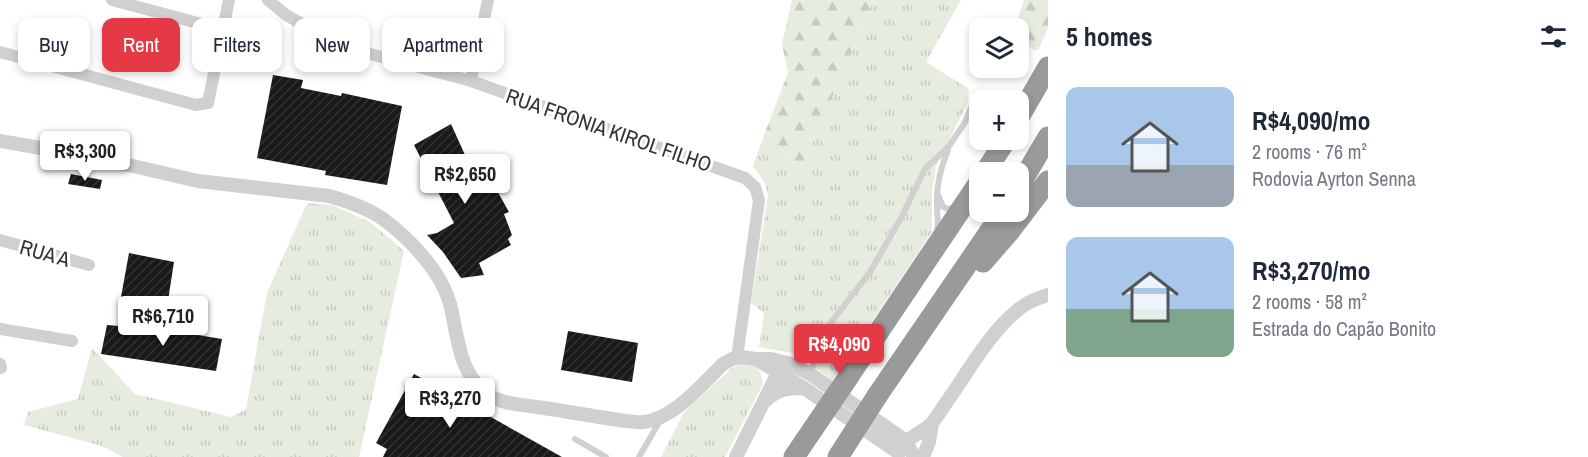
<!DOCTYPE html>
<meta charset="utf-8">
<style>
body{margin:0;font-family:"Archivo Narrow",sans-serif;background:#f6f6f7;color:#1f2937;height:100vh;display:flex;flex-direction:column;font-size:22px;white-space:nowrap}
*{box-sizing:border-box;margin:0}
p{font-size:20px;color:#747a83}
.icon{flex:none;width:33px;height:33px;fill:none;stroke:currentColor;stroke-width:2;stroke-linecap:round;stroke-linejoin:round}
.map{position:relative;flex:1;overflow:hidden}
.sheet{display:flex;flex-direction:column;background:#fff;width:540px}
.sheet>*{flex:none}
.hud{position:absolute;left:18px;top:18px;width:570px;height:54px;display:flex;gap:12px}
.tools{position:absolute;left:969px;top:18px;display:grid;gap:12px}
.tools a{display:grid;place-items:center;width:60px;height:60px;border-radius:12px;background:#fff;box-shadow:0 3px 9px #0003;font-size:30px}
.price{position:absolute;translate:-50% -51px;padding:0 14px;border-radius:6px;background:#fff;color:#222;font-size:20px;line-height:39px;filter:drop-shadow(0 2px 3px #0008)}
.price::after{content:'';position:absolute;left:50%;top:36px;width:18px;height:14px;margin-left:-9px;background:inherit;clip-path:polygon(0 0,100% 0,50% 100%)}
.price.active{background:#e63946;color:#fff}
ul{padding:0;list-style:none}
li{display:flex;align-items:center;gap:18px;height:150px;padding:0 18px}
li span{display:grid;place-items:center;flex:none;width:168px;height:120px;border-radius:12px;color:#555}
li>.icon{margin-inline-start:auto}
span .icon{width:72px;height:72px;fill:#fffc;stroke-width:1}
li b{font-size:26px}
h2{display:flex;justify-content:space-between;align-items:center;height:72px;padding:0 18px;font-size:26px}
.pill{padding:0 21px;border-radius:12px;background:#fff;box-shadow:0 3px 9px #0003;font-size:21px;line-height:54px}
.pill.active{background:#e63946;color:#fff}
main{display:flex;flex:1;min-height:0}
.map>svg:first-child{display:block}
.grass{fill:url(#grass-tufts)}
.forest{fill:url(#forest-firs)}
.building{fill:url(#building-hatch)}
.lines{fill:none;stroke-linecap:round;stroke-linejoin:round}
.service{stroke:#d0d0d0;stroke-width:6}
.minor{stroke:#d0d0d0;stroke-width:12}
.tertiary{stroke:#d0d0d0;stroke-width:14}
.motorway{stroke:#9a9a9a;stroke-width:21}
.motorway-bridge{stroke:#9a9a9a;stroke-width:21}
.labels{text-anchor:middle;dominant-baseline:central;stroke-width:6;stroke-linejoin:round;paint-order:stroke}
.street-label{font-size:21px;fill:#333;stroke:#fff}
</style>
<main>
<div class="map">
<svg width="1048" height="457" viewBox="0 0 1048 457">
<defs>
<pattern id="grass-tufts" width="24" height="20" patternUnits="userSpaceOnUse" patternTransform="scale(1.5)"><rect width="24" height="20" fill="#e6ecdf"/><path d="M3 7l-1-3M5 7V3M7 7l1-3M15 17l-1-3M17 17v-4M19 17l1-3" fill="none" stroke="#c6cbc0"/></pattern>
<pattern id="forest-firs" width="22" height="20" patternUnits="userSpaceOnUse" patternTransform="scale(1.5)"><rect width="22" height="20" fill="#e6ecdf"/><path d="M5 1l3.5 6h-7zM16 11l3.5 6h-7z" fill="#c6cbc0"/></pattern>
<pattern id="building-hatch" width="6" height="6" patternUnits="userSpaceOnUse" patternTransform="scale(1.5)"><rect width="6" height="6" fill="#1a1a1a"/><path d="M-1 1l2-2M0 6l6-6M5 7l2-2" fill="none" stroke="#333"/></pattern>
</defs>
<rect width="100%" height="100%" fill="#fff"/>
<!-- grass -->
<path class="grass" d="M874 0H961L926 62 969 89 968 102 936 166 932 192V232L832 381 799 354 759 347 764 313 751 303 768 195 765 183 753 166 766 130 800 171Z
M307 203 332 205 370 222 404 251 359 457H123L102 446 24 425 28 412 78 399 92 348 135 394 231 417 246 409 267 293Z
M741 364C758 365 760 368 763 384L725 457H661L684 412 732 368Z"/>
<!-- forest -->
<path class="forest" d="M792 0H874L800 171 766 130 788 73 782 44Z
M1024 0H1048V28L1038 51 1019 45 1018 28H1014Z"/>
<!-- building -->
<path class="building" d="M273 75 303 80 301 88 341 96 342 93 402 106 387 185 325 175 326 171 257 158Z
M451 124 470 166 476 164 482 178H490L509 212 504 214 512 235 508 239 511 245 479 263 484 275 461 278 443 252 427 235 437 233 454 223 414 145Z
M71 174 102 180 100 189 68 184Z
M129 253 174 262 165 320 119 308Z
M107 325 167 330 222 339 216 371 101 354Z
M568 331 638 343 632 382 561 370Z
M414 374 562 457H383L387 449 376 443Z"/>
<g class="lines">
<!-- service -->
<path class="service" d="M938 195 943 207 948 209 955 207
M937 230C939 222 937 215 937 206 936 186 940 169 948 150
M810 373 830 324 870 272 901 218 925 169 949 146 964 124 977 94
M575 439 606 457
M639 457 661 419"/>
<!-- minor -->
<path class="minor" d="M112 0 224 30
M268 0 286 15 344 47 471 81 745 178 755 187 759 200 737 358
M0 52 196 105 208 103 229 0
M471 81 488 0
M0 240 89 265
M0 329 72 341
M0 364 1 368"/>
<!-- tertiary -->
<path class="tertiary" d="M0 141 98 158 198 181 329 196C347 201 367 208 383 219 410 239 441 271 450 304 458 335 458 373 487 394 503 405 525 405 544 408 571 412 598 417 625 421 631 421 638 423 644 422 674 419 703 383 723 364L732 359 741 357 756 359H771L791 364 810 374 906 441 914 457
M756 359 804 388 899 453
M765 401C778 389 787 388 804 388
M899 453C904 437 922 434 932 423 938 416 943 407 948 400 969 370 990 332 1019 309 1027 302 1038 298 1048 295
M736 457 778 373 784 367
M923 457 929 442 932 423"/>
<!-- motorway -->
<path class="motorway" d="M1018 119 1048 67
M985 172 1006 140
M1018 188 1048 137
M983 262 1009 232 1048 181
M849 376 980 181
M877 396 1003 212
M794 457 813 429"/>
<!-- motorway-bridge -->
<path class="motorway-bridge" d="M813 429 849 376
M838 457 877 396"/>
</g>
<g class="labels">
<!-- street labels -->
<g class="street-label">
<text transform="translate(609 130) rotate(19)">RUA FRONIA KIROL FILHO</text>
<text transform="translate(45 253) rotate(16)">RUA A</text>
</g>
</g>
</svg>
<div class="tools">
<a><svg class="icon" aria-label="layers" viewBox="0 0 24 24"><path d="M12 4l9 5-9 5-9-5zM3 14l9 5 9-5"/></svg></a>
<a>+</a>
<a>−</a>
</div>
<b class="price" style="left:85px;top:182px">R$3,300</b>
<b class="price" style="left:465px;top:205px">R$2,650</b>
<b class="price" style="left:163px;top:347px">R$6,710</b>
<b class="price active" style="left:839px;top:375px">R$4,090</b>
<b class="price" style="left:450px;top:429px">R$3,270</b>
<div class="hud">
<a class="pill">Buy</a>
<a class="pill active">Rent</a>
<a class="pill">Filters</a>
<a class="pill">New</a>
<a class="pill">Apartment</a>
</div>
</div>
<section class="sheet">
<h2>5 homes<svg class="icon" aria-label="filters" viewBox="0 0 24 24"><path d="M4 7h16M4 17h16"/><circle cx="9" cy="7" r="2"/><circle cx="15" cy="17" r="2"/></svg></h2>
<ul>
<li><span style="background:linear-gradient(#a9c7e8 65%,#9aa5b1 0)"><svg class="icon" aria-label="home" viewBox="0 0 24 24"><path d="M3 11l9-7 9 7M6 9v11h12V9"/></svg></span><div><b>R$4,090/mo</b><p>2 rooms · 76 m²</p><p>Rodovia Ayrton Senna</p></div></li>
<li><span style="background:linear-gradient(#a9c7e8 60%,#7fa58c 0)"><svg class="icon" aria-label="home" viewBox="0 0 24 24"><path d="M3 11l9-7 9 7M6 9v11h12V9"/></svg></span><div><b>R$3,270/mo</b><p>2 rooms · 58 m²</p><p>Estrada do Capão Bonito</p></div></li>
</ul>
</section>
</main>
